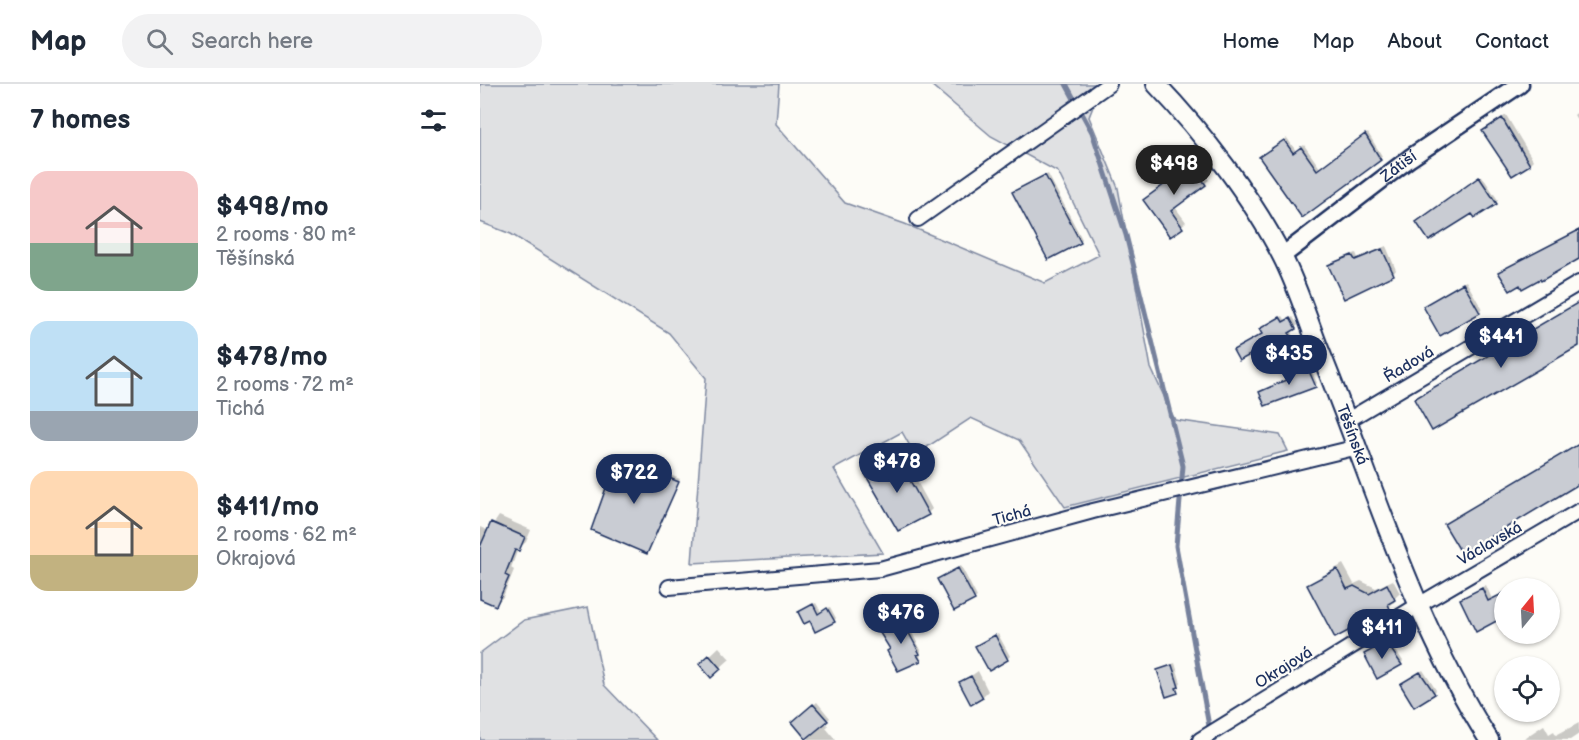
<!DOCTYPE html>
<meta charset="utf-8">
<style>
body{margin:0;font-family:"Balsamiq Sans",sans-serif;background:#f2f2f3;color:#1f2937;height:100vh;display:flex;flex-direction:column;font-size:22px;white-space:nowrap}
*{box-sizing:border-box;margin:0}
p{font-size:20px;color:#747a83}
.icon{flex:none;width:33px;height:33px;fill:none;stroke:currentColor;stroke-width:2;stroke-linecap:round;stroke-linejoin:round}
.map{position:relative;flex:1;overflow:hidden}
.details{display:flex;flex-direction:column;background:#fff;width:480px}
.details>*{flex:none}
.needle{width:39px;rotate:18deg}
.controls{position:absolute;left:1014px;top:494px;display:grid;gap:12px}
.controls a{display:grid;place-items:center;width:66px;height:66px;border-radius:50%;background:#fff;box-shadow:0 2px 4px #0004;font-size:30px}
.price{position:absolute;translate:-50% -51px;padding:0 14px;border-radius:21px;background:#1b2f5e;color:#fff;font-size:20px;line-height:39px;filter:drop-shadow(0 2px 3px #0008)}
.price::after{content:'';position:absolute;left:50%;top:36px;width:18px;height:14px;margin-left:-9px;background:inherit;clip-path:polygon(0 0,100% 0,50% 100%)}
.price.on{background:#222;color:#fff}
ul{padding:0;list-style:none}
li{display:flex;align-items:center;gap:18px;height:150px;padding:0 30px}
li span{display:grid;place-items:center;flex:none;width:168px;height:120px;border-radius:18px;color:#555}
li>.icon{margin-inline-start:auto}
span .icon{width:72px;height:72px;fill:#fffc;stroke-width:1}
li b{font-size:26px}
h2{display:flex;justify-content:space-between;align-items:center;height:72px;padding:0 30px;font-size:26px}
header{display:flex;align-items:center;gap:36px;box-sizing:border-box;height:84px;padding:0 30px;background:#fff;border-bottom:2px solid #e0e1e3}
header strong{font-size:28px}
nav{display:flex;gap:33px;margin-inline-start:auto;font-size:21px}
.search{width:420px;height:54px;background:#f2f2f3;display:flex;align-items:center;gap:15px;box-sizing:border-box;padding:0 21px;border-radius:33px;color:#747a83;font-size:22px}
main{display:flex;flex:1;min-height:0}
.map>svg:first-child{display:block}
.green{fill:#e0e1e3;stroke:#7e88a0;stroke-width:1.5}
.shadow{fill:#0003}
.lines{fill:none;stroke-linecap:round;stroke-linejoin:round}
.stream{stroke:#76819c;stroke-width:5}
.building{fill:#c9ccd3;stroke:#1b2f5e;stroke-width:1.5}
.minor-casing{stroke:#1b2f5e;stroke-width:18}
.tertiary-casing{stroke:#1b2f5e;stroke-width:21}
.secondary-casing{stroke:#1b2f5e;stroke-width:22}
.minor{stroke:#fdfcf7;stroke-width:14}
.tertiary{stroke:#fdfcf7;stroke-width:16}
.secondary{stroke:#fdfcf7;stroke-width:18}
.labels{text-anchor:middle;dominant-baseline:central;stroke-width:4.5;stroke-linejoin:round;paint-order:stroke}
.street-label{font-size:16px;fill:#1b2f5e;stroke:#fdfcf7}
</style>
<header>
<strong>Map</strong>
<div class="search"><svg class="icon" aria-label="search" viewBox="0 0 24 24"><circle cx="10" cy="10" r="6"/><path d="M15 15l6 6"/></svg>Search here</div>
<nav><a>Home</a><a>Map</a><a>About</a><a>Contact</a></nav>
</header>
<main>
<section class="details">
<h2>7 homes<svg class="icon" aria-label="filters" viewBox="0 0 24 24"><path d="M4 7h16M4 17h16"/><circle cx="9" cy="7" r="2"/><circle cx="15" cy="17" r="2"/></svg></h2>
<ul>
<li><span style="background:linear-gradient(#f6c9c9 60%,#7fa58c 0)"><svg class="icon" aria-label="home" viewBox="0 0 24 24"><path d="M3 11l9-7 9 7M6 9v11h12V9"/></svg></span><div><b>$498/mo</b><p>2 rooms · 80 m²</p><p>Těšínská</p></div></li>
<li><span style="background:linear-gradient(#bfe0f5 75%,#9aa5b1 0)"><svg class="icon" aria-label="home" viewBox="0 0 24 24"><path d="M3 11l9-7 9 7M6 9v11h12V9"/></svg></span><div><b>$478/mo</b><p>2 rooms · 72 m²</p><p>Tichá</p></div></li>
<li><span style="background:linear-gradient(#ffd9b3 70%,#c2b280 0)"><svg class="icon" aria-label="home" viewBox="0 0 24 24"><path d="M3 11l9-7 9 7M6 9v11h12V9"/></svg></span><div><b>$411/mo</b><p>2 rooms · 62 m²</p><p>Okrajová</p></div></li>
</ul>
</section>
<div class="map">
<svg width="1099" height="656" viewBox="0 0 1099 656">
<rect width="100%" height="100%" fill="#fdfcf7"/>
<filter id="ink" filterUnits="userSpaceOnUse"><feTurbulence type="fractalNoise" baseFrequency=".0167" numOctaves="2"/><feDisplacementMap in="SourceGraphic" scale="12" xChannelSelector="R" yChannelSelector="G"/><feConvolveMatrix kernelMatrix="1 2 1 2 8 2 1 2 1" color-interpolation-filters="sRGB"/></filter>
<g filter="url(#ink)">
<!-- green -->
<path class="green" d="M0 0H299L296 40 365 119 425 140 565 199 619 171 578 88 511 52 450 0H622L609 33 638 104 671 284 695 336 800 351 808 367 585 423 539 356 491 334 435 371 422 348 354 385 403 469 212 479 226 294 189 249 31 150 0 138Z
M108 523 124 601 177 656H0V569L44 536Z"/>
<!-- shadow -->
<path class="shadow" d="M1099 27V39L1094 31Z
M1026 31 1053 76 1049 80 1004 47Z
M888 49 902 72 823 132 784 71 807 54 816 67 824 61 840 84Z
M713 74 729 96 695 123 706 138 691 151 665 116 694 93 696 86Z
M568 90 602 155 600 158 537 106Z
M1002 92 1018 116 1016 119 992 128 940 135Z
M906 162 916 186 913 190 850 181 876 169 878 174Z
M986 197 1002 225 960 250 947 220Z
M803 232 806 237 813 233 818 241 811 246 813 250 811 252 755 266 783 249 784 243Z
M828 278 837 299 835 301 780 308 807 295 804 288 807 286Z
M422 370 452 425 448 429 387 390Z
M141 371 200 395 167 468 139 374Z
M19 432 51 446 46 458 38 465 31 484 34 486 23 513 16 520 0 514V443L9 447Z
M863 480 874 500 881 497 896 504 913 496 920 509 914 515 915 517 909 523 828 501Z
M481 482 497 513 494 515 461 493Z
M1043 499 1045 504H1033Z
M1006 501 1012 515 1024 508V532L996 546 981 515Z
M336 519 341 528 350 523 356 534 354 537 330 535 322 526Z
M423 531 441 566 440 576 411 565 402 549 411 543 412 537Z
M518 550 530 572 527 575 500 559Z
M909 556 923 577 921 580 886 570Z
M239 563 250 575 231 592 221 580Z
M695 579 701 599 697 607 678 586Z
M943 586 956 606 954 609 921 600Z
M498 587 508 607 502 613 481 599Z
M337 618 350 634 345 638 348 642 346 644 356 656H330L314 638Z
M1099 639V650L1090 656 1043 655 1064 641 1069 650 1074 647 1076 651Z"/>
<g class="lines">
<!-- stream -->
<path class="stream" d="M586 0 612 48 646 151 703 382 696 462 729 642 734 656"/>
</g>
<!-- building -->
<path class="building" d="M1022 34 1050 81 1032 92 1002 47Z
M885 50 901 76 822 134 779 73 804 56 813 69 821 63 837 86Z
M709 76 726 101 691 127 703 144 690 153 663 116 693 94 690 90Z
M565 91 601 159 568 176 532 108Z
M999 93 1017 120 995 134 992 130 949 157 936 138Z
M1099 146V175L1061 197 1060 195 1042 205 1040 201 1030 207 1018 188Z
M902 165 914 191 864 215 848 181 872 171 875 176Z
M983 199 1000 229 960 252 943 222Z
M1099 218V262L952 347 934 315Z
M800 233 803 238 810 234 816 245 809 249 812 253 792 266 788 261 759 277 753 266 782 250 779 245Z
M826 280 836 303 785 322 779 308 806 296 802 288Z
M1099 360V400L982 470 964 440Z
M137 373 199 398 167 470 111 446Z
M417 373 449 431 418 447 385 390Z
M11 438 45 453 39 467 35 466 25 491 29 493 16 522 0 515V463Z
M478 484 495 516 474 527 457 495Z
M857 485 867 505 874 502 889 510 907 500 915 516 908 520 910 525 855 554 827 501Z
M1002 504 1008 517 1024 509V533L996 548 980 515Z
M333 520 338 530 347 524 355 538 335 548 330 537 324 540 318 528Z
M420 532 440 570 437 571 441 577 418 587 407 567 410 565 400 549 410 543 407 539Z
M515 551 528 576 509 587 495 562Z
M906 558 922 581 897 595 884 570Z
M229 571 241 585 231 594 219 580Z
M692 581 699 603 696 604 698 609 686 613 677 586Z
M940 588 955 610 934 623 920 600Z
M491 592 503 614 491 621 479 598Z
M333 620 348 637 326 655 312 638Z"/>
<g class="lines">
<!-- minor casing -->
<g class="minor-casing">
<path id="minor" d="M438 135 629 0
M868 336 1099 199
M189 503 400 485 613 427 878 363
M720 656 937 522 1099 427"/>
</g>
<!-- tertiary casing -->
<g class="tertiary-casing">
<g id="tertiary">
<path id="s1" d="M802 172 930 74 1040 0"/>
</g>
</g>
<!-- secondary casing -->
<g class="secondary-casing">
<g id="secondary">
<path id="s2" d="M676 0C722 48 772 113 802 172 817 201 827 234 839 265 893 397 932 535 1009 656"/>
</g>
</g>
<!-- minor -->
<use href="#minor" class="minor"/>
<!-- tertiary -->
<use href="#tertiary" class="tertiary"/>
<!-- secondary -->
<use href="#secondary" class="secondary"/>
</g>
</g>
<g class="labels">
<!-- street labels -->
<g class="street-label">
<text stroke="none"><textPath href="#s1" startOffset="147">Zátiší</textPath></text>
<text transform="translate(929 281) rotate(-31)">Řadová</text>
<text stroke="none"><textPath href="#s2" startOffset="406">Těšínská</textPath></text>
<text transform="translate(532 432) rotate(-15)">Tichá</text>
<text transform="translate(1010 460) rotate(-30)">Václavská</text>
<text transform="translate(804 584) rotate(-32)">Okrajová</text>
</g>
</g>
</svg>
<div class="controls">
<a><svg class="needle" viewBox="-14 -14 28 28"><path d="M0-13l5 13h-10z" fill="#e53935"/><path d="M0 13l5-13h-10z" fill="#747a83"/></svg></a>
<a><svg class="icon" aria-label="locate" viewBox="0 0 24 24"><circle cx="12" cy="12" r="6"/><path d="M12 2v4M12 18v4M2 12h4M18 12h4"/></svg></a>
</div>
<b class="price on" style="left:694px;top:112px">$498</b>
<b class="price" style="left:1021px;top:285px">$441</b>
<b class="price" style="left:809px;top:302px">$435</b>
<b class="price" style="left:417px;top:410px">$478</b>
<b class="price" style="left:154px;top:421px">$722</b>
<b class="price" style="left:421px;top:561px">$476</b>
<b class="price" style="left:902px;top:576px">$411</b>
</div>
</main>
